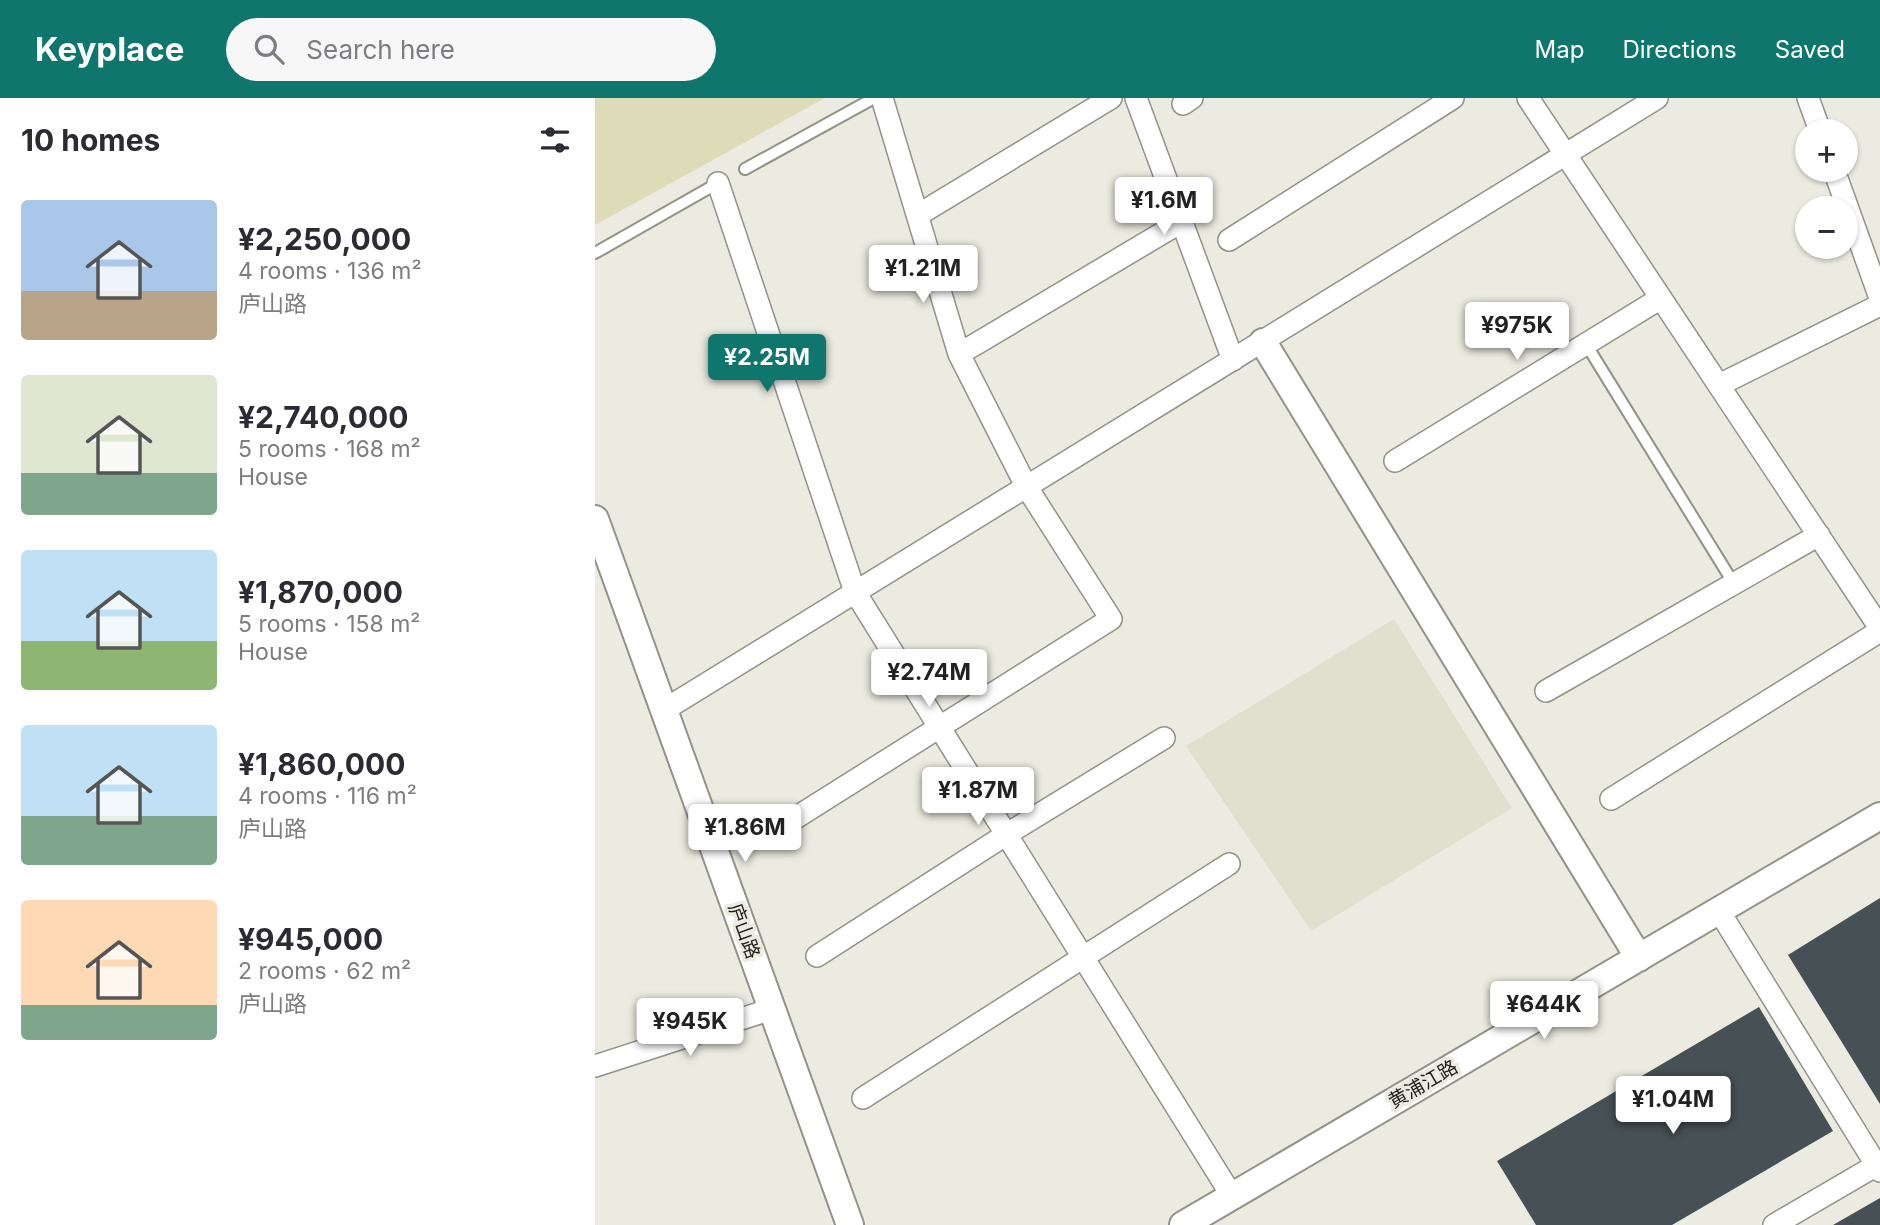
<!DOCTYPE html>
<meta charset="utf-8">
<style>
body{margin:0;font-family:Inter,"Noto Sans SC",sans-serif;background:#f7f7f7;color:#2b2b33;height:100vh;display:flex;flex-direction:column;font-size:26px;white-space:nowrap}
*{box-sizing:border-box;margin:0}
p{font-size:23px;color:#7c7c81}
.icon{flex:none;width:38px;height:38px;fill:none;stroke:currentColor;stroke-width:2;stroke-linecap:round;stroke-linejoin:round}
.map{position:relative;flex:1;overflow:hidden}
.drawer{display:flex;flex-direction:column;background:#fff;width:595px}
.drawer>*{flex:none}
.buttons{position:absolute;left:1200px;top:21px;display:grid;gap:14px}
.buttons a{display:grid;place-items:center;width:63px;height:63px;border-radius:50%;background:#fff;box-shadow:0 2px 5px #0004;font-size:35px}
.price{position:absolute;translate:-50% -60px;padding:0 16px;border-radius:7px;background:#fff;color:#222;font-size:23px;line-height:46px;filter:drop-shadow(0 2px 4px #0008)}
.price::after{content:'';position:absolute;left:50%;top:42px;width:21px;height:16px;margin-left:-10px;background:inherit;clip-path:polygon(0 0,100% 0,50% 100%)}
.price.current{background:#0f766e;color:#fff}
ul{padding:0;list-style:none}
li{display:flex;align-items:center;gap:21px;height:175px;padding:0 21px}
li span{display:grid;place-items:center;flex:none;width:196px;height:140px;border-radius:7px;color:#555}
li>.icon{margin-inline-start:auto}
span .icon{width:84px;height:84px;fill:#fffc;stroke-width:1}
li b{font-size:30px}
h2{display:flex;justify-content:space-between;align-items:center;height:84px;padding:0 21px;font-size:30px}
header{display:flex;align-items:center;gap:42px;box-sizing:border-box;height:98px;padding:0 35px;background:#0f766e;color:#fff}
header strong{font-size:33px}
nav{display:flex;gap:38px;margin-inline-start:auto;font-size:24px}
.search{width:490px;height:63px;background:#f7f7f7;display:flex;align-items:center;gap:18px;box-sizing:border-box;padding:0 24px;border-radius:38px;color:#7c7c81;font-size:26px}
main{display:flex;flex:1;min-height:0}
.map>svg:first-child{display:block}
.built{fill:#e1dfce}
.green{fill:#dedbb9}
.building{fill:#475054}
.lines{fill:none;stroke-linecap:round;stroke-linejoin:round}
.service-casing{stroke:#939289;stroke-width:14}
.minor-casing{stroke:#939289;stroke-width:24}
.tertiary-casing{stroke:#939289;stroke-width:30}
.service{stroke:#fff;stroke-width:10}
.minor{stroke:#fff;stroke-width:21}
.tertiary{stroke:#fff;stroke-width:26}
.labels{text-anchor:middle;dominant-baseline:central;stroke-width:7;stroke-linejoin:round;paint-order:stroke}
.street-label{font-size:19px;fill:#1d1c19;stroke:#ebebe1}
</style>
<header>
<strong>Keyplace</strong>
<div class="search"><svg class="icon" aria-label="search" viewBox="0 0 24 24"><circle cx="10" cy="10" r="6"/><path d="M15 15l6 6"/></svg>Search here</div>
<nav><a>Map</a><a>Directions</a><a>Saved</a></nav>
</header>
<main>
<section class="drawer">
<h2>10 homes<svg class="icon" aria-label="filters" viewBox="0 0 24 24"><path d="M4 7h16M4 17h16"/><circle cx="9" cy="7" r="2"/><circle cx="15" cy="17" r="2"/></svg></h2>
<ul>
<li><span style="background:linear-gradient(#a9c7e8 65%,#b9a48a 0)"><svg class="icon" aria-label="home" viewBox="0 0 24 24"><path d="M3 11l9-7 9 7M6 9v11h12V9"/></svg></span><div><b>¥2,250,000</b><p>4 rooms · 136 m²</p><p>庐山路</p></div></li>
<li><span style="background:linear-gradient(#dfe7d0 70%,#7fa58c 0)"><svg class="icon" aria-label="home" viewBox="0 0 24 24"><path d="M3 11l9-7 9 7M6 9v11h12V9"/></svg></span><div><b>¥2,740,000</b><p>5 rooms · 168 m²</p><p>House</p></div></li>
<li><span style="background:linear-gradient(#bfe0f5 65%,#8fb573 0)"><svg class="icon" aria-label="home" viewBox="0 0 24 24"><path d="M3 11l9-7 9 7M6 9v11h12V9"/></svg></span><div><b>¥1,870,000</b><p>5 rooms · 158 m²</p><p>House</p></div></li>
<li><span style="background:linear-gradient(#bfe0f5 65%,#7fa58c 0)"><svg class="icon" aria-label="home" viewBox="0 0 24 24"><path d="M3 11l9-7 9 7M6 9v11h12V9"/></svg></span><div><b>¥1,860,000</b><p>4 rooms · 116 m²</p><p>庐山路</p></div></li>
<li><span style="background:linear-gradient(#ffd9b3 75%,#7fa58c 0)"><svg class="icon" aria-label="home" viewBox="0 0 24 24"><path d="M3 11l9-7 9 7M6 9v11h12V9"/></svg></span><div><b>¥945,000</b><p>2 rooms · 62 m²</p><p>庐山路</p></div></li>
</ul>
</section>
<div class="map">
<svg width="1285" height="1127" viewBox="0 0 1285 1127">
<rect width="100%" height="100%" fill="#ebebe1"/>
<!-- built -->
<path class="built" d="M799 521 917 710 716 833 591 648Z"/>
<!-- green -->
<path class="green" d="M0 0H230L0 127Z"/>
<!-- building -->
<path class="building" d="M1285 800V1006L1193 857Z
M1164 909 1238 1033 1077 1127H941L902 1063Z
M1285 1100V1127H1238Z"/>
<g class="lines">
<!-- service casing -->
<g class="service-casing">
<path id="service" d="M150 71 279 0
M0 155 123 85
M991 246 1139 486"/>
</g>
<!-- minor casing -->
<g class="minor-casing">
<path id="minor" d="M541 0 638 262
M933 0 1285 530
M1213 0 1225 33
M588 6 597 0
M1239 72 1285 200
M123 85 260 494 637 1098
M323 117 516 0
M634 142 858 0
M364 256 586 124
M1124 287 1285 207
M800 363 1066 200
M951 593 1224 437
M69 612 1062 0
M1016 701 1285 533
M175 736 516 521 431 388 364 256 287 0
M1124 813 1285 1073
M222 858 412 736 569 640
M0 968 177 911
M268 1000 634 766
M1179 1127 1285 1065"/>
</g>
<!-- tertiary casing -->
<g class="tertiary-casing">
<path id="tertiary" d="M668 244 1044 860
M0 421 255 1127
M588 1127 1285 718"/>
</g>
<!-- service -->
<use href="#service" class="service"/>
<!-- minor -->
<use href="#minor" class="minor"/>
<!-- tertiary -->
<use href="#tertiary" class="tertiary"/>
</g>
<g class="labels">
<!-- street labels -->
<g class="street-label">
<text transform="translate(149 833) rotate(70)">庐山路</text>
<text transform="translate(828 986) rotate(-30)">黄浦江路</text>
</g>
</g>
</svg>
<div class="buttons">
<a>+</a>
<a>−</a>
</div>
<b class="price" style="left:569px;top:139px">¥1.6M</b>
<b class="price" style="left:328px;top:207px">¥1.21M</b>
<b class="price" style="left:922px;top:264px">¥975K</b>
<b class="price current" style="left:172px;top:296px">¥2.25M</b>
<b class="price" style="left:334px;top:611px">¥2.74M</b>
<b class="price" style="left:383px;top:729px">¥1.87M</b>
<b class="price" style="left:150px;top:766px">¥1.86M</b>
<b class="price" style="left:949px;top:943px">¥644K</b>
<b class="price" style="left:95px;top:960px">¥945K</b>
<b class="price" style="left:1078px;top:1038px">¥1.04M</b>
</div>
</main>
